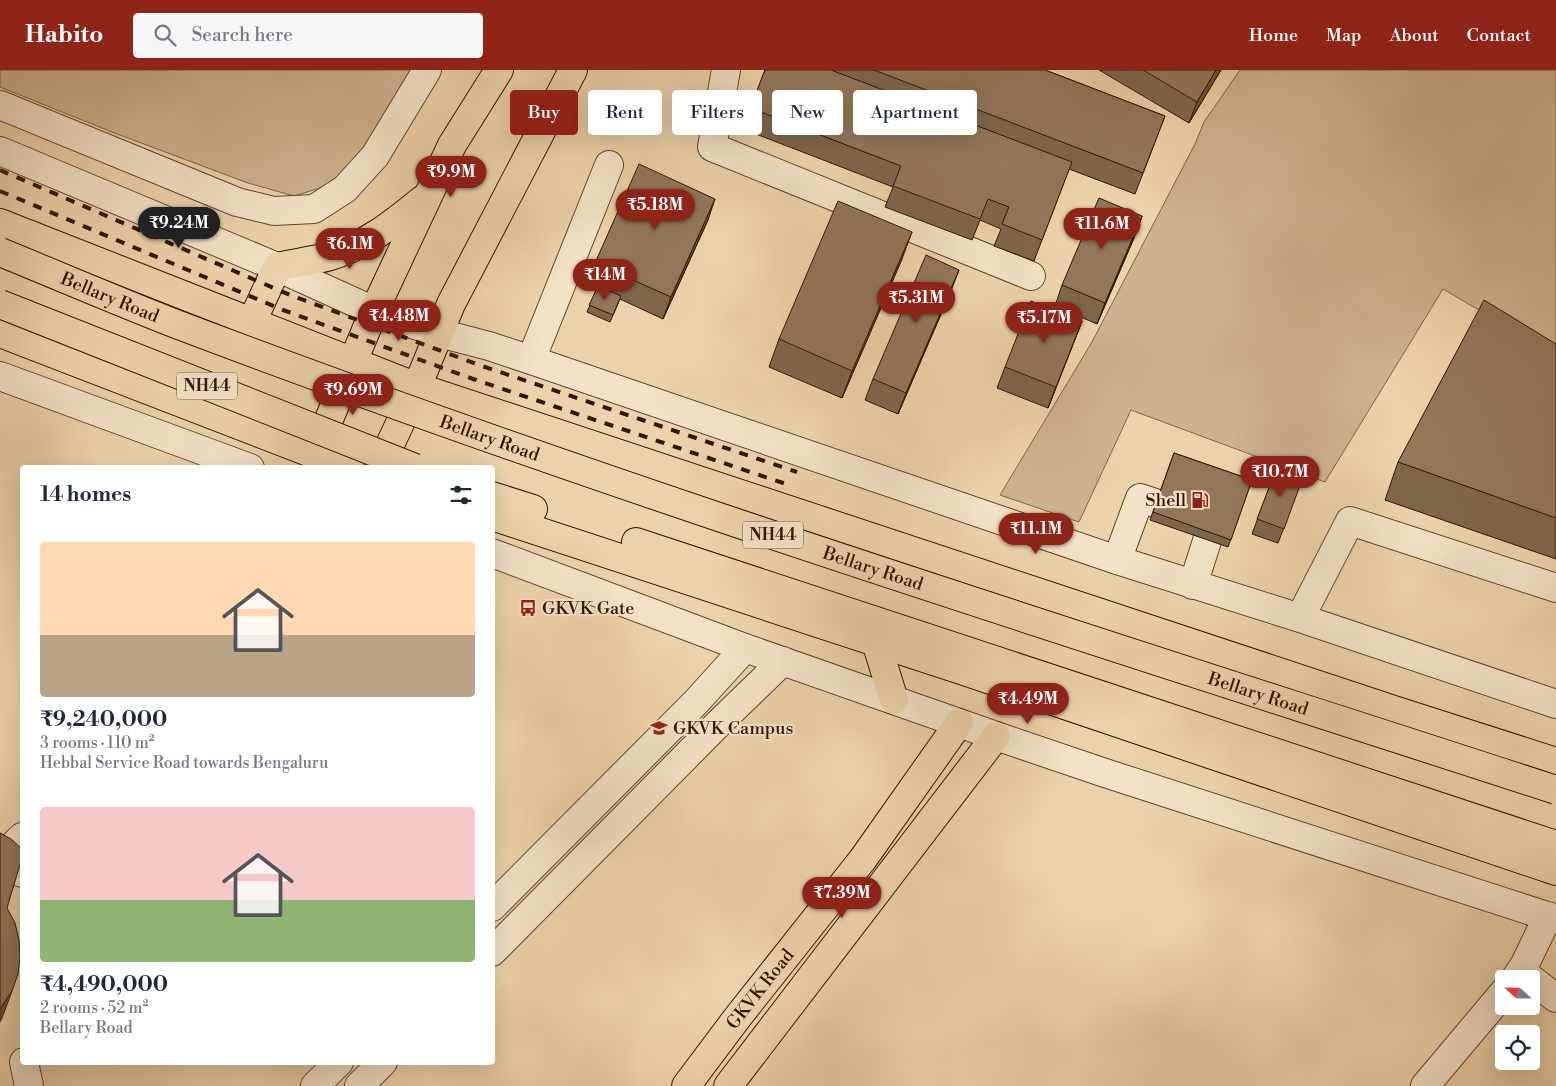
<!DOCTYPE html>
<meta charset="utf-8">
<style>
body{margin:0;font-family:"Libre Bodoni",serif;background:#f6f6f7;color:#1f2937;height:100vh;display:flex;flex-direction:column;font-size:19px;white-space:nowrap}
*{box-sizing:border-box;margin:0}
p{font-size:16px;color:#747a83}
.icon{flex:none;width:28px;height:28px;fill:none;stroke:currentColor;stroke-width:2;stroke-linecap:round;stroke-linejoin:round}
.map{position:relative;flex:1;overflow:hidden}
.panel{position:absolute;left:20px;top:395px;width:475px;height:600px;display:flex;flex-direction:column;background:#fff;border-radius:5px;box-shadow:0 5px 20px #0002}
.panel>*{flex:none}
.top-card{position:absolute;left:510px;top:20px;width:475px;height:45px;display:flex;gap:10px}
.needle{width:32px;rotate:292deg}
.fabs{position:absolute;left:1495px;top:900px;display:grid;gap:10px}
.fabs a{display:grid;place-items:center;width:45px;height:45px;border-radius:5px;background:#fff;box-shadow:0 5px 20px #0002;font-size:25px}
.price{position:absolute;translate:-50% -42px;padding:0 11px;border-radius:18px;background:#8f2418;color:#fff;font-size:16px;line-height:32px;filter:drop-shadow(0 1px 2px #0008)}
.price::after{content:'';position:absolute;left:50%;top:30px;width:15px;height:11px;margin-left:-8px;background:inherit;clip-path:polygon(0 0,100% 0,50% 100%)}
.price.on{background:#222;color:#fff}
ul{padding:0;list-style:none}
li{display:grid;align-content:center;gap:10px;height:265px;padding:0 20px}
li span{display:grid;place-items:center;height:155px;border-radius:5px;color:#555}
li>.icon{margin-inline-start:auto}
span .icon{width:90px;height:90px;fill:#fffc;stroke-width:1}
li b{font-size:21px}
h2{display:flex;justify-content:space-between;align-items:center;height:60px;padding:0 20px;font-size:21px}
.chip{padding:0 18px;border-radius:5px;background:#fff;box-shadow:0 5px 20px #0002;font-size:18px;line-height:45px}
.chip.on{background:#8f2418;color:#fff}
header{display:flex;align-items:center;gap:30px;box-sizing:border-box;height:70px;padding:0 25px;background:#8f2418;color:#fff}
header strong{font-size:24px}
nav{display:flex;gap:28px;margin-inline-start:auto;font-size:18px}
.search{width:350px;height:45px;background:#f6f6f7;display:flex;align-items:center;gap:12px;box-sizing:border-box;padding:0 18px;border-radius:5px;color:#747a83;font-size:19px}
.map>svg:first-child{display:block}
.green{fill:#ccb28e;stroke:#7e6348}
.lines{fill:none;stroke-linecap:round;stroke-linejoin:round}
.minor-casing{stroke:#60442d;stroke-width:30}
.major-casing{stroke:#311403;stroke-width:30}
.highway-casing{stroke:#311403;stroke-width:30}
.minor{stroke:#f3e2c8;stroke-width:28}
.major{stroke:#ecd2aa;stroke-width:28}
.highway{stroke:#ecd2aa;stroke-width:28}
.rail{stroke:#311403;stroke-width:4;stroke-dasharray:9 9;stroke-linecap:butt}
.highway-bridge-casing{stroke:#311403;stroke-width:30;stroke-linecap:butt}
.highway-bridge{stroke:#ecd2aa;stroke-width:28}
.wall{fill:#7e664d;stroke:#311403}
.shaded-wall{fill:#66533f;stroke:#311403}
.building{fill:#92775a;stroke:#311403}
.labels{text-anchor:middle;dominant-baseline:central;stroke-width:4.5;stroke-linejoin:round;paint-order:stroke}
.shield{fill:#f3e2c8;stroke:#6b523e;stroke-width:1}
.shield-label{font-size:16px;font-weight:bold;fill:#311403}
.street-label{font-size:18px;fill:#311403;stroke:#f3e2c8}
.poi-label{font-size:18px;fill:#311403;stroke:#f3e2c8;text-anchor:start}
</style>
<header>
<strong>Habito</strong>
<div class="search"><svg class="icon" aria-label="search" viewBox="0 0 24 24"><circle cx="10" cy="10" r="6"/><path d="M15 15l6 6"/></svg>Search here</div>
<nav><a>Home</a><a>Map</a><a>About</a><a>Contact</a></nav>
</header>
<div class="map">
<svg width="1556" height="1016" viewBox="0 0 1556 1016">
<rect width="100%" height="100%" fill="#ecd2aa"/>
<filter id="stains"><feTurbulence type="fractalNoise" baseFrequency=".004" numOctaves="4"/><feColorMatrix values="0 0 0 0 .2 0 0 0 0 .09 0 0 0 0 .02 0 0 0 .5 -.17"/></filter>
<radialGradient id="worn" r=".72"><stop offset=".6" stop-color="#630" stop-opacity="0"/><stop offset="1" stop-color="#630" stop-opacity=".3"/></radialGradient>
<!-- green -->
<path class="green" d="M0 0H411L353 96 323 117 294 126 248 113 112 62 0 17Z
M1240 0H1556V285L1443 219 1325 412 1131 340 1079 452 1000 425 1092 272 1195 74 1204 52Z"/>
<g class="lines">
<!-- minor casing -->
<g class="minor-casing">
<path id="minor" d="M726 0 712 77 1031 206
M0 35 237 132 274 141 314 139 345 119 375 86 427 0
M0 81 277 197 374 241 439 263 489 276 531 290 1117 490 1300 548 1556 634
M531 290 609 95
M0 306 250 398
M492 483 745 578 996 666 1102 702 1556 849
M1117 490 1140 428 1213 452 1193 515
M1300 548 1350 451 1556 518
M22 767 5 784 22 803
M492 837 696 632 745 578
M492 882 723 649 783 591
M1515 909 1525 894 1548 846
M1531 909 1556 928
M24 992 29 1016
M315 1016 339 992
M359 1016 383 992
M1425 1016 1504 922"/>
</g>
<!-- major casing -->
<g class="major-casing">
<g id="major">
<path d="M252 252 277 197C294 193 313 191 330 186 365 176 394 153 422 130"/>
<path d="M315 383 374 241 452 75 499 0"/>
<path d="M379 398 417 317 451 234 573 0"/>
<path id="s1" d="M686 1016 737 948 863 789 959 653"/>
<path d="M728 1016 996 666"/>
</g>
</g>
<!-- highway casing -->
<g class="highway-casing">
<path id="highway" d="M0 153 417 317 1397 641 1556 692
M0 263 350 398
M492 426 533 439
M492 446 961 600 1556 801
M636 472 1556 775
M876 572 894 630"/>
</g>
<!-- minor -->
<use href="#minor" class="minor"/>
<!-- major -->
<use href="#major" class="major"/>
<!-- highway -->
<use href="#highway" class="highway"/>
<!-- rail -->
<path class="rail" d="M0 100 290 225 479 295 797 402
M0 121 283 240 473 309 792 416"/>
<!-- highway-bridge casing -->
<g class="highway-bridge-casing">
<g id="highway-bridge">
<path id="s2" d="M0 182C59 206 117 231 176 254 630 426 1095 570 1556 720"/>
<path d="M0 234 415 398"/>
</g>
</g>
<!-- highway-bridge -->
<use href="#highway-bridge" class="highway-bridge"/>
</g>
<!-- wall -->
<path class="wall" d="M765 0H1045L1165 46 1135 124 1069 99 1034 191 994 176 1001 159 980 150 972 170 885 137 893 117 743 59Z
M1099 0H1221L1189 53Z
M1142 146 1134 168 1097 254 1055 236 1062 215Z
M708 150 663 249 620 229 610 252 587 242 597 219 587 214 595 193Z
M902 189 842 328 769 297 779 269Z
M951 221 898 344 865 330 873 309Z
M1082 251 1048 338 997 318 1005 297Z
M1556 274V489L1385 430 1398 392Z
M1174 383 1252 410 1228 477 1150 450Z
M1277 397 1303 407 1278 473 1252 464Z"/>
<!-- shaded-wall -->
<path class="shaded-wall" d="M1216 0H1221L1189 53 1197 32Z
M715 129 708 150 663 249 671 227Z
M1142 146 1134 168 1097 254 1105 233Z
M912 162 902 189 842 328 852 301Z
M959 200 951 221 898 344 906 323Z
M1082 251 1074 272 1048 338 1056 317Z
M12 921 2 948 0 952V939Z"/>
<!-- building -->
<path class="building" d="M765 0H831L1072 92 1042 170 1002 154 1009 137 988 129 980 149 893 116 901 96 750 38Z
M874 0H1045L1165 46 1143 103Z
M1143 0H1216L1197 32Z
M639 94 715 129 671 227 595 193Z
M1099 128 1142 146 1105 233 1062 215Z
M838 131 912 162 852 301 779 269Z
M926 185 959 200 906 323 873 309Z
M598 216 621 226 613 245 589 235Z
M1484 230 1556 274V448L1398 392Z
M1031 231 1082 251 1056 317 1005 297Z
M1174 383 1252 410 1231 470 1153 442Z
M1277 397 1303 407 1284 459 1257 449Z
M0 763 11 769 22 779V788L7 838 15 853 19 870 20 887 18 904 12 921 0 939Z"/>
<!-- icons -->
<defs>
<g id="fuel-bare" transform="scale(1.35)"><path d="M-5.5-6h7V0h2V4h1.3V-2.5L3-4.5l.8-.8L6-3V5H2.5V1h-1V6h-7ZM-4.2-4.7v3.2H.2V-4.7Z" fill="#8f2418" stroke="#f3e2c8" stroke-width="2.5" paint-order="stroke"/></g>
<g id="bus-bare" transform="scale(1.35)"><path d="M-5-6H5V4H4V6H2V4H-2V6H-4V4H-5ZM-3.5-4V0h7V-4ZM-3.5 1.2v1.5H-2V1.2ZM2 1.2v1.5H3.5V1.2Z" fill="#8f2418" stroke="#f3e2c8" stroke-width="2.5" paint-order="stroke"/></g>
<g id="university-bare" transform="scale(1.35)"><path d="M0-5L7-2L0 1L-7-2ZM-4 1L0 2.5L4 1V4Q0 6-4 4Z" fill="#8f2418" stroke="#f3e2c8" stroke-width="2.5" paint-order="stroke"/></g>
</defs>
<g fill-rule="evenodd">
<use href="#fuel-bare" x="1200" y="430"/>
<use href="#bus-bare" x="528" y="538"/>
<use href="#university-bare" x="659" y="658"/>
</g>
<g class="labels">
<!-- shield labels -->
<g class="shield">
<rect x="177" y="302.5" width="60" height="27" rx="4"/>
<rect x="743" y="451.5" width="60" height="27" rx="4"/>
</g>
<g class="shield-label">
<text x="207" y="316">NH44</text>
<text x="773" y="465">NH44</text>
</g>
<!-- street labels -->
<g class="street-label">
<text stroke="none"><textPath href="#s2" startOffset="119">Bellary Road</textPath></text>
<text stroke="none"><textPath href="#s2" startOffset="524">Bellary Road</textPath></text>
<text stroke="none"><textPath href="#s2" startOffset="929">Bellary Road</textPath></text>
<text stroke="none"><textPath href="#s2" startOffset="1334">Bellary Road</textPath></text>
<text stroke="none"><textPath href="#s1" startOffset="122">GKVK Road</textPath></text>
</g>
<!-- poi labels -->
<g class="poi-label">
<text x="1186" y="430" text-anchor="end">Shell</text>
<text x="542" y="538">GKVK Gate</text>
<text x="673" y="658">GKVK Campus</text>
</g>
</g>
<rect width="100%" height="100%" filter="url(#stains)"/>
<rect width="100%" height="100%" fill="url(#worn)"/>
</svg>
<div class="fabs">
<a><svg class="needle" viewBox="-14 -14 28 28"><path d="M0-13l5 13h-10z" fill="#e53935"/><path d="M0 13l5-13h-10z" fill="#747a83"/></svg></a>
<a><svg class="icon" aria-label="locate" viewBox="0 0 24 24"><circle cx="12" cy="12" r="6"/><path d="M12 2v4M12 18v4M2 12h4M18 12h4"/></svg></a>
</div>
<b class="price" style="left:451px;top:128px">₹9.9M</b>
<b class="price" style="left:655px;top:161px">₹5.18M</b>
<b class="price on" style="left:179px;top:179px">₹9.24M</b>
<b class="price" style="left:1102px;top:180px">₹11.6M</b>
<b class="price" style="left:350px;top:200px">₹6.1M</b>
<b class="price" style="left:605px;top:231px">₹14M</b>
<b class="price" style="left:916px;top:254px">₹5.31M</b>
<b class="price" style="left:399px;top:272px">₹4.48M</b>
<b class="price" style="left:1044px;top:274px">₹5.17M</b>
<b class="price" style="left:353px;top:346px">₹9.69M</b>
<b class="price" style="left:1280px;top:428px">₹10.7M</b>
<b class="price" style="left:1036px;top:485px">₹11.1M</b>
<b class="price" style="left:1028px;top:655px">₹4.49M</b>
<b class="price" style="left:842px;top:849px">₹7.39M</b>
<div class="top-card">
<a class="chip on">Buy</a>
<a class="chip">Rent</a>
<a class="chip">Filters</a>
<a class="chip">New</a>
<a class="chip">Apartment</a>
</div>
<section class="panel">
<h2>14 homes<svg class="icon" aria-label="filters" viewBox="0 0 24 24"><path d="M4 7h16M4 17h16"/><circle cx="9" cy="7" r="2"/><circle cx="15" cy="17" r="2"/></svg></h2>
<ul>
<li><span style="background:linear-gradient(#ffd9b3 60%,#b9a48a 0)"><svg class="icon" aria-label="home" viewBox="0 0 24 24"><path d="M3 11l9-7 9 7M6 9v11h12V9"/></svg></span><div><b>₹9,240,000</b><p>3 rooms · 110 m²</p><p>Hebbal Service Road towards Bengaluru</p></div></li>
<li><span style="background:linear-gradient(#f6c9c9 60%,#8fb573 0)"><svg class="icon" aria-label="home" viewBox="0 0 24 24"><path d="M3 11l9-7 9 7M6 9v11h12V9"/></svg></span><div><b>₹4,490,000</b><p>2 rooms · 52 m²</p><p>Bellary Road</p></div></li>
</ul>
</section>
</div>
